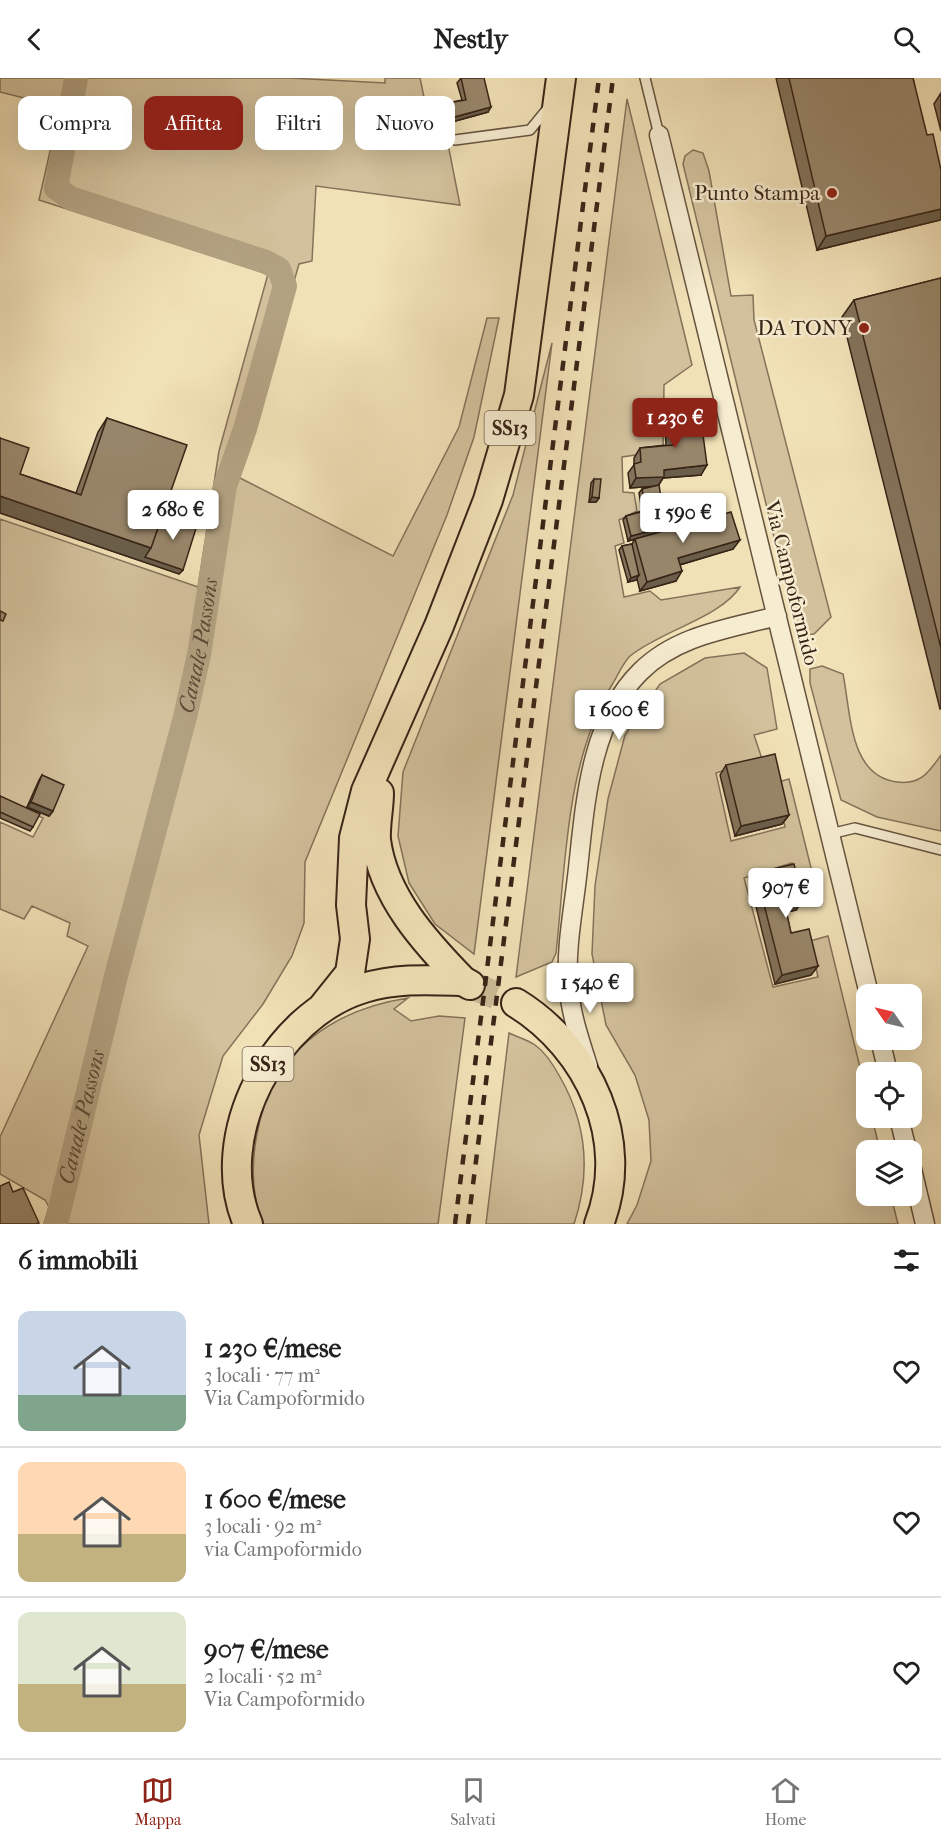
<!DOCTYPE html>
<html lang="it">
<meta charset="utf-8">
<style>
body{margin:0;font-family:"IM FELL French Canon",serif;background:#f2f2f2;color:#222;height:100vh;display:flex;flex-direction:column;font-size:22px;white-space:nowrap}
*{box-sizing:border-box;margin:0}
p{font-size:20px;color:#767676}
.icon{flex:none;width:33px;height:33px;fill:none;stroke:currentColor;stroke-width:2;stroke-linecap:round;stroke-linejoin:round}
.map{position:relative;height:1146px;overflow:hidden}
.panel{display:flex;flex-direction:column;background:#fff;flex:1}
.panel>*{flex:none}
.banner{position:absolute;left:18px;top:18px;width:600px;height:54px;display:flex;gap:12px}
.needle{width:39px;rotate:304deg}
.buttons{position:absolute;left:856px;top:906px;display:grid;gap:12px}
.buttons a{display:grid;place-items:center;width:66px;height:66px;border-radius:12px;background:#fff;box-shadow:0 6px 24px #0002;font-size:30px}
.price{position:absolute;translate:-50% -51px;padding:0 14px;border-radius:6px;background:#fff;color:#222;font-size:20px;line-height:39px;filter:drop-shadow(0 2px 3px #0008)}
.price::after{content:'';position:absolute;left:50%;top:36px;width:18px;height:14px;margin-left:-9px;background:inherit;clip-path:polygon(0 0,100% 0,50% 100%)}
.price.selected{background:#8f2418;color:#fff}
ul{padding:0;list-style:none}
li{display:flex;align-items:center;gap:18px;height:150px;padding:0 18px}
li+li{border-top:2px solid #e0e0e0}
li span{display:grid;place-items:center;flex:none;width:168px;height:120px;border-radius:12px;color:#555}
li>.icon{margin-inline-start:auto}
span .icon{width:72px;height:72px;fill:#fffc;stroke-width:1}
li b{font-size:26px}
h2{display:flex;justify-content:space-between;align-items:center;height:72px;padding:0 18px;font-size:26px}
.tag{padding:0 21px;border-radius:12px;background:#fff;box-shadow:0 6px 24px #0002;font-size:21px;line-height:54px}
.tag.selected{background:#8f2418;color:#fff}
header{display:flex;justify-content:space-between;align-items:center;height:78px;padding:0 18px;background:#fff;font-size:27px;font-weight:700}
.tabs{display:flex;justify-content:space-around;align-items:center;height:84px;border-top:2px solid #e0e0e0;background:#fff;font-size:16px;color:#767676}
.tabs a{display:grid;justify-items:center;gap:3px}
.tabs .selected{color:#8f2418}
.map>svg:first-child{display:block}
.green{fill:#d2c19c;stroke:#85725a;stroke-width:1.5}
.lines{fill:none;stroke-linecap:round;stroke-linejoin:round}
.canal{stroke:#b2a181;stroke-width:24}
.primary-tunnel{stroke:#ccbb97;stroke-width:28;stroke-dasharray:28 14;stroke-linecap:butt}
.lane-casing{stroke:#66533f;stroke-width:12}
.street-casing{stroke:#66533f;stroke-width:21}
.primary-casing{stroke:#382417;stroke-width:32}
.lane{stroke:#f6ecd0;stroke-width:9}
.street{stroke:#f6ecd0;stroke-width:18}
.primary{stroke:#f1e1b7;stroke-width:28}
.rail{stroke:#382417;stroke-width:4.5;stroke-dasharray:10 10;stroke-linecap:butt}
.wall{fill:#83735b;stroke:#382417;stroke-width:1.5}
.shaded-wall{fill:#6a5e4a;stroke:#382417;stroke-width:1.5}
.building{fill:#98866a;stroke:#382417;stroke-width:1.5}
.poi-dot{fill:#8f2418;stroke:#f6ecd0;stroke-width:2}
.labels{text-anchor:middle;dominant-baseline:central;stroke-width:5;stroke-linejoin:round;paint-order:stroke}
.shield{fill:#f6ecd0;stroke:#71604e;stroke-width:1.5}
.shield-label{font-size:20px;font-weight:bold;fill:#382417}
.poi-label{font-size:21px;fill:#382417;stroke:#f6ecd0;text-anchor:end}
.street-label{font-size:21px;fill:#382417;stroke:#f6ecd0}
.water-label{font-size:22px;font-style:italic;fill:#5d4a37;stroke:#f6ecd0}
</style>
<header><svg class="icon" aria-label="back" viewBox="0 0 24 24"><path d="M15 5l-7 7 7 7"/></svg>Nestly<svg class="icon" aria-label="search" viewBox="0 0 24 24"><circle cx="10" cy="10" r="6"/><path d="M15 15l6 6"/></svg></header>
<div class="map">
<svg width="941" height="1146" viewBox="0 0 941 1146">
<rect width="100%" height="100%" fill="#f1e1b7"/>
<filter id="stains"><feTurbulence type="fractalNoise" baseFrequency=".00333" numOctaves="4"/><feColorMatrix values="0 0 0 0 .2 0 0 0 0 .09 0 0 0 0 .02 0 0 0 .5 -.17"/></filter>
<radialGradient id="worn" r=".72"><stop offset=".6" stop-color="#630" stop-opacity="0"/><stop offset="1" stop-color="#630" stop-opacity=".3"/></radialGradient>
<!-- green -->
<path class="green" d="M0 0H290L385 5V0H420L430 48 446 56 460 127 316 108 312 183 299 186 238 399 393 478 459 349 487 240H499L474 359 447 437 305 784 304 845 292 878 263 926 223 978 199 1057 209 1146H44L49 1129 45 1122 0 1096V1059L88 868 67 858 70 845 32 828 24 841 0 831V744L33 759 43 740 0 719V441L198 509 219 373 268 196 39 122 60 29 0 14Z
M627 21 692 287 664 307 663 373 622 379 623 414 634 415 637 433 619 442 624 465 615 468 624 519 650 513 661 522 740 509C721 539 661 553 630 578 623 585 618 597 613 605 565 685 566 785 556 875L552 884 516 899Z
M693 72 703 75 709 93 731 218 753 217 754 242 831 539 814 556 798 557 683 86 685 78Z
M552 265 474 876 435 846 409 805 398 758 403 694 513 417Z
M744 575 767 590 777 651 754 657 762 681 716 695 731 763 785 749 775 705 789 701 818 818 803 822 792 785 744 800 773 909 818 899 810 863 828 858 867 1018V1040H872L880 1072H867V1118H891L898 1146H627L637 1127 651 1083 649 1042 635 997 606 947 592 876 595 808 608 721 625 657 660 606 705 580Z
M822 588 843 596C851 635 849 698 897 704 921 707 929 694 941 677V753L877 739 841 722 810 605V591Z
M408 920 394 931 411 943 439 938 465 940 438 1146H263C251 1116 251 1087 257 1056 271 976 330 932 408 920Z
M509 955C517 959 528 962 535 967 545 974 554 988 560 999 587 1046 591 1095 574 1146H486Z"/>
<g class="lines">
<!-- canal -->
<path class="canal" id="s1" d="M56 1146 116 898 185 639 199 577 225 408 245 351 285 208 279 191 266 184 70 120 56 110 76 0"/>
<!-- primary-tunnel -->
<path class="primary-tunnel" d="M470 907 516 925"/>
<!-- lane casing -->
<g class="lane-casing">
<path id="lane" d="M645 0 659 57
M455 62 530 52 548 30
M830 756 855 750 941 772"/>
</g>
<!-- street casing -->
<g class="street-casing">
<path id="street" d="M659 57 869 916
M880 962 888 994
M588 988C579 960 570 933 568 904 566 869 573 834 577 799 585 731 588 646 640 594 677 557 728 551 777 538
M899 1040 907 1072
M912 1091 925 1146"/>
</g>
<!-- primary casing -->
<g class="primary-casing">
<path id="primary" d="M379 715C379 730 375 747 376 762 383 818 425 864 463 903
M516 925C589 970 632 1062 599 1146
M322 930 350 895 355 861 351 827 354 760 366 713 439 548 488 422 519 317 561 0
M248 1146C210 1058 274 937 364 910 397 900 428 902 463 903L470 907"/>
</g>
<!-- lane -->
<use href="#lane" class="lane"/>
<!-- street -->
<use href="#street" class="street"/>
<!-- primary -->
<use href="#primary" class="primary"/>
<!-- rail -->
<path class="rail" d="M455 1146 599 0
M468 1146 613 0"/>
</g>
<!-- wall -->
<path class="wall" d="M461 0 488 34 448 45 445 30 448 25 462 22 457 5Z
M776 0H913L940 142 817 172Z
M941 15V53L934 26Z
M941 200V631H940L842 239 854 222Z
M672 337 701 397 663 400 658 408 660 428 705 441 733 471 680 487 676 503 640 513 637 501 636 502 628 504 619 472 622 468 632 466 635 461 645 459 628 463 623 442 626 438 642 433 639 415 642 411 655 408 630 410 628 395 634 387V380L640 370 666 367 665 346Z
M107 340 164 433 183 492 179 496 0 435V360L20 396 76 415 98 354Z
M594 401 599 420 596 424H589L591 405Z
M726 687 789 737 782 746 735 758 720 697Z
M42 697 53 733 49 738 27 729 39 702Z
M0 718 33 749 30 753 0 740Z
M756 795 796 832 786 834 791 855 818 888 811 897 775 906 750 804Z"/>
<!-- shaded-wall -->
<path class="shaded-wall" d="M491 29 488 34 448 45 451 40Z
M941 131V141L940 142 817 172 826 158Z
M707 387 701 397 663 400 658 408 630 410 636 400 664 392Z
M0 418 151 470 183 492 179 496 0 435Z
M592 419 599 420 596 424H589Z
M662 426 659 430 642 434 646 429Z
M708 438 704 442 628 463 631 458Z
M740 462 733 471 672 489 678 480Z
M682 493 676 503 640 513 647 504Z
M639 497 636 502 628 504 631 500Z
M31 724 53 733 49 738 27 729Z
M789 737 782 746 735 758 741 748Z
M803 823 796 832 778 836 785 827Z
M818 888 811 897 775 906 782 897Z"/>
<!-- building -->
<path class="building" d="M461 0H484L491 29 451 40 448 25 466 22Z
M789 0H913L927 57 933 56 941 92V131L826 158Z
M941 200V570L854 222Z
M700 334 707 387 664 392V399L636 400 634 386 641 384 640 370 673 367 672 337Z
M107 340 187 367 151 470 0 418V360L29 370 20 396 81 417Z
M594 401H601L599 420 592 419Z
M659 407 662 426 646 429 642 411Z
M702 417 708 438 631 458 626 438Z
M164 433 198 444 183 492 145 479 151 470Z
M731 434 740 462 678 480 682 493 647 504 635 461Z
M632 466 639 497 631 500 622 468Z
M0 533 6 536 3 543 0 542Z
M775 676 789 737 741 748 726 687Z
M42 697 64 707 53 733 31 724Z
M0 718 40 736 33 749 0 734Z
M794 786 803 823 785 827 791 855 809 851 818 888 782 897 756 795Z
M9 1104 13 1114 23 1110 39 1145 36 1146H0V1108Z"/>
<!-- markers -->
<g class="poi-dot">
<circle cx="832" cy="115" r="6"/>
<circle cx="864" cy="250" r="6"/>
</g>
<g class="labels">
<!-- shield labels -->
<g class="shield">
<rect x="484.5" y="333" width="51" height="34" rx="4.5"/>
<rect x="242.5" y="969" width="51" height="34" rx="4.5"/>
</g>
<g class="shield-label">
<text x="510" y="350">SS13</text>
<text x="268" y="986">SS13</text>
</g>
<!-- poi labels -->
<g class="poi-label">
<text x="820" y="115">Punto Stampa</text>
<text x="852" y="250">DA TONY</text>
</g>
<!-- street labels -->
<g class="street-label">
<text transform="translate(792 505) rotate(76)">Via Campoformido</text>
</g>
<!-- water labels -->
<g class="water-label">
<text stroke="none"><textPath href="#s1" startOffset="596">Canale Passons</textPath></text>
<text stroke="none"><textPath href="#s1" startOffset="110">Canale Passons</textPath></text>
</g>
</g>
<rect width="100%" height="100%" filter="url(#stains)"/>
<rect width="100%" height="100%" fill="url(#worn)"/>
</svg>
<div class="buttons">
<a><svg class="needle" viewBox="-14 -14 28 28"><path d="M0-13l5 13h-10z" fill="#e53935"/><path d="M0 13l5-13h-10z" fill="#767676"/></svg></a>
<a><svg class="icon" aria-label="locate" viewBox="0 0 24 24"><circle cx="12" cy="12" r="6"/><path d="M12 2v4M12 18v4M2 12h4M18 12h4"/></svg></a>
<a><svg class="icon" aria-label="layers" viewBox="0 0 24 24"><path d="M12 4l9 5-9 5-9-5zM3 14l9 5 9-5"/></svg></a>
</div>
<b class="price selected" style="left:675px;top:371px">1 230 €</b>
<b class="price" style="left:173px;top:463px">2 680 €</b>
<b class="price" style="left:683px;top:466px">1 590 €</b>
<b class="price" style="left:619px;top:663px">1 600 €</b>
<b class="price" style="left:786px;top:841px">907 €</b>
<b class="price" style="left:590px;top:936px">1 540 €</b>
<div class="banner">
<a class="tag">Compra</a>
<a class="tag selected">Affitta</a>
<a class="tag">Filtri</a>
<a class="tag">Nuovo</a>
</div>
</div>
<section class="panel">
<h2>6 immobili<svg class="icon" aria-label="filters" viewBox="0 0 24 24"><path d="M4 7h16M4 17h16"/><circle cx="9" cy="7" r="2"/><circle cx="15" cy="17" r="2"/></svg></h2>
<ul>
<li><span style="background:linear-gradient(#c9d6e8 70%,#7fa58c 0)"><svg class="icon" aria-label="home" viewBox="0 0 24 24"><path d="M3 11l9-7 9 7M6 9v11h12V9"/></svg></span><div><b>1 230 €/mese</b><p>3 locali · 77 m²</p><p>Via Campoformido</p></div><svg class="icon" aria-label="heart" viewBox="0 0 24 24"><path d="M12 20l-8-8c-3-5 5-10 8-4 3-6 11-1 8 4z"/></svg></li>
<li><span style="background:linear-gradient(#ffd9b3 60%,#c2b280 0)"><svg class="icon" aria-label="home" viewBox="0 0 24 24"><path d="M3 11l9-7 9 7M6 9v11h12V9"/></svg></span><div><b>1 600 €/mese</b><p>3 locali · 92 m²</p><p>via Campoformido</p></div><svg class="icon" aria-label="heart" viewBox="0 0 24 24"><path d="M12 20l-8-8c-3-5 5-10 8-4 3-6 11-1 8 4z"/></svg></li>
<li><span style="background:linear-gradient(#dfe7d0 60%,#c2b280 0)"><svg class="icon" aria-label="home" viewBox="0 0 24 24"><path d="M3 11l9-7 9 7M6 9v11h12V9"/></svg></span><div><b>907 €/mese</b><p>2 locali · 52 m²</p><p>Via Campoformido</p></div><svg class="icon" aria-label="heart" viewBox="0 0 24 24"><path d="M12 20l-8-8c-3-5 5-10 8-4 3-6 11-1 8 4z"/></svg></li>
</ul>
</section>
<nav class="tabs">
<a class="selected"><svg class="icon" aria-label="map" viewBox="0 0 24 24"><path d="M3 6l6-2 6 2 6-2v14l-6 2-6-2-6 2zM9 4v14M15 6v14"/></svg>Mappa</a>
<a><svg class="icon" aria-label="saved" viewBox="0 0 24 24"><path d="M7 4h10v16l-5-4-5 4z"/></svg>Salvati</a>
<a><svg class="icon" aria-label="home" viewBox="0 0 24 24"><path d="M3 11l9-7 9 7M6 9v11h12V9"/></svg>Home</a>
</nav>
